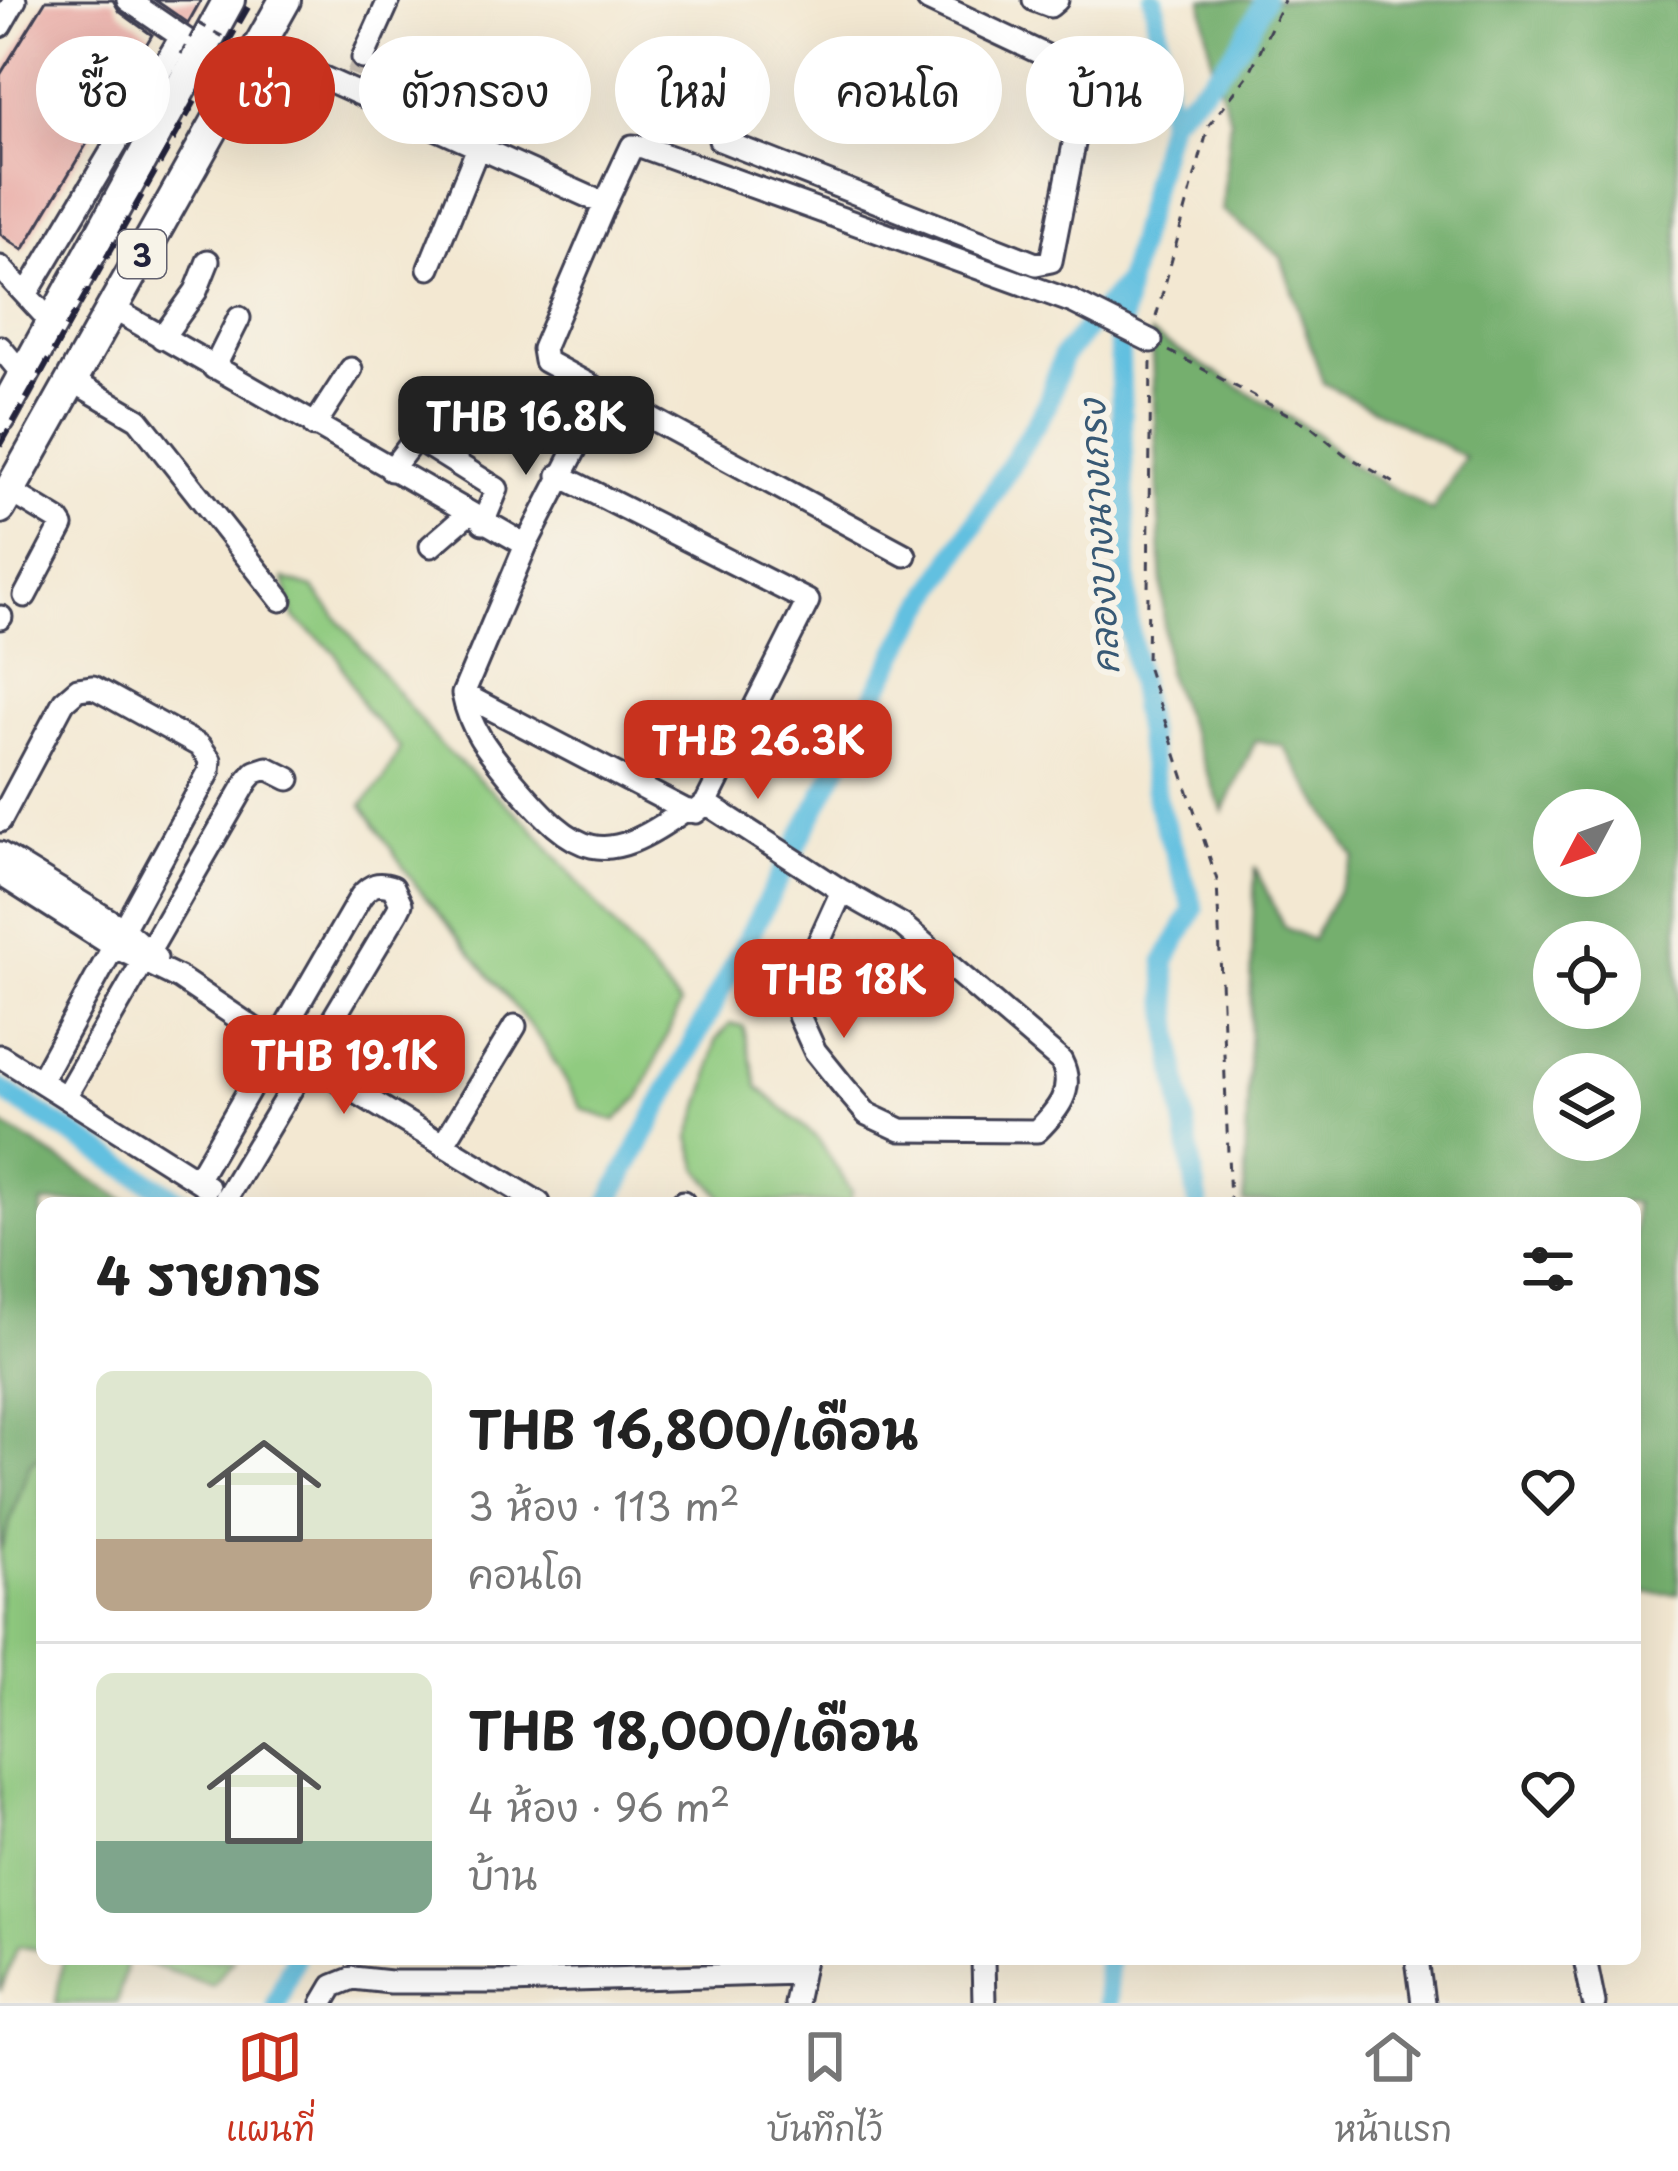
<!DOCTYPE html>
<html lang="th">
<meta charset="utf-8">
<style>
body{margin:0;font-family:"Playpen Sans","Playpen Sans Thai",sans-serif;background:#f2f2f2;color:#222;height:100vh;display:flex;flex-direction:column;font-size:45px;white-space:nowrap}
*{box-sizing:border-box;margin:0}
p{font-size:39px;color:#767676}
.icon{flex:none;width:66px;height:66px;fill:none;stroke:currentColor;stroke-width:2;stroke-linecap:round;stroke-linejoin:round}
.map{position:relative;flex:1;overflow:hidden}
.drawer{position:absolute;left:36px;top:1197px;width:1605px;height:768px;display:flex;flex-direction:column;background:#fff;border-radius:18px;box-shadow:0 12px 48px #0002}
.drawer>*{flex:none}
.hud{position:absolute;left:36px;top:36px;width:1608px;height:108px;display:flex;gap:24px}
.needle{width:78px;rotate:229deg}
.controls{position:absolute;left:1533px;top:789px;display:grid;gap:24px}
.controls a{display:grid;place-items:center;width:108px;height:108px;border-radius:50%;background:#fff;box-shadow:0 12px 48px #0002;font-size:60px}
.price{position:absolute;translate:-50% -102px;padding:0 27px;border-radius:24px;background:#c8321e;color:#fff;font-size:39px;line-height:78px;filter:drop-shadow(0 3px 6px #0008)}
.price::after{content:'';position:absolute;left:50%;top:72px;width:36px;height:27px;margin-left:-18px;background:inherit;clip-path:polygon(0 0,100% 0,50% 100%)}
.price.selected{background:#222;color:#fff}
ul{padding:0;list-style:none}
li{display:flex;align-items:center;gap:36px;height:300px;padding:0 60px}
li+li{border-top:3px solid #e0e0e0}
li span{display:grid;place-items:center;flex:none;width:336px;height:240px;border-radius:18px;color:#555}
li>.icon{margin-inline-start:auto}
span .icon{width:144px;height:144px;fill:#fffc;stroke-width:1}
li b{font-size:51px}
h2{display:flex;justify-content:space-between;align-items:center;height:144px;padding:0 60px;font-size:51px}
.chip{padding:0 42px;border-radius:54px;background:#fff;box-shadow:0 12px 48px #0002;font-size:42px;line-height:108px}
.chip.selected{background:#c8321e;color:#fff}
.tabs{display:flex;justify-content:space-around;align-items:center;height:168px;border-top:3px solid #e0e0e0;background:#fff;font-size:33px;color:#767676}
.tabs a{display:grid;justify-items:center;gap:6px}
.tabs .selected{color:#c8321e}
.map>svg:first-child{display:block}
.green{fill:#90cb80;stroke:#59765e;stroke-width:3}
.forest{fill:#74af6e;stroke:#4b6854;stroke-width:3;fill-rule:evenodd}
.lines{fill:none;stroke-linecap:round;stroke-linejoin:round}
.canal{stroke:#62c0e0;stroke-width:21}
.building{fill:#e9aba6}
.minor-tunnel{stroke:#c9c0b4;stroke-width:21;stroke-dasharray:21 10;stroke-linecap:butt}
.minor-casing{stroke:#414052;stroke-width:27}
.highway-casing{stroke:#414052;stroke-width:36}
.path{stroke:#414052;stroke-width:3;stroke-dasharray:9 9;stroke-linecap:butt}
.minor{stroke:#fff;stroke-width:21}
.highway{stroke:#fff;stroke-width:30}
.rail{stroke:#22223b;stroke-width:6;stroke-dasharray:18 9;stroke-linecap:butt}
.path-bridge{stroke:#414052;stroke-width:3;stroke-dasharray:9 9;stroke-linecap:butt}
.labels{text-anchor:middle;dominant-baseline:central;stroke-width:12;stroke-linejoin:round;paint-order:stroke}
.shield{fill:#f7f3e8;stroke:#62616f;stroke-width:3}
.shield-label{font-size:30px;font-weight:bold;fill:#22223b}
.water-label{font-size:36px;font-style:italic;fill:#385975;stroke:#f7f3e8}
</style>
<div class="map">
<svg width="1678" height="2003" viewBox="0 0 1678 2003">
<rect width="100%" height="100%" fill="#f7f3e8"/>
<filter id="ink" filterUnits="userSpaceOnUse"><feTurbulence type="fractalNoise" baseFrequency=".00833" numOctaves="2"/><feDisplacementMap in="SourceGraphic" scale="24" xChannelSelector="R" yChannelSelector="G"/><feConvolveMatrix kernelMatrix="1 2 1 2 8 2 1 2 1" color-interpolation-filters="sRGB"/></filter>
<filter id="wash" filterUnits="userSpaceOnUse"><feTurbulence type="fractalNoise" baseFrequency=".004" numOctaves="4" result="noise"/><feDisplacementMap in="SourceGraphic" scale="48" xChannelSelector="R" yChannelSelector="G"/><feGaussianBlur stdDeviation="2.7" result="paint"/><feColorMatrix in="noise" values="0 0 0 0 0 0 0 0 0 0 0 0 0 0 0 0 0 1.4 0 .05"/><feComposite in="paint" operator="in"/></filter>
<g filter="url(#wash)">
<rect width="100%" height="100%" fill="#f3e8d2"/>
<!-- green -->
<path class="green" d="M284 579 313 588 440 745 530 825 680 1005 640 1097 615 1121 582 1109 543 1042 415 884 362 805 384 780 400 748 364 708 335 652 294 618Z
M730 1024 743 1026 758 1087 818 1139 852 1192 849 1203H727L699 1169 690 1138 708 1082 716 1040Z
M42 1454V1950L18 1946 0 1992V1551L30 1464Z
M63 1959H127L117 2003H56Z
M132 1959H233L212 1985Z"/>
<!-- forest -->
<path class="forest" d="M1202 0H1678V1594L1635 1592V1203H1244L1255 867 1284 927 1312 940 1355 858 1283 746 1256 740 1223 812 1166 672 1151 334 1314 432 1349 463 1432 511 1465 457 1323 383 1281 257 1222 210 1230 119 1212 64ZM1554 810H1620V876H1554ZM1554 942H1620V1008H1554ZM1554 1074H1620V1140H1554Z
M0 1123 130 1203H42V1454L30 1464 0 1551Z"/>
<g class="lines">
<!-- canal -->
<path class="canal" d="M1154 0 1169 118 1128 280 1119 339 1128 619 1157 802 1194 909 1165 961 1174 1057 1198 1203
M1169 118C1212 80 1241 54 1264 0
M0 1089 183 1203
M609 1203 907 634 1047 405 1063 356 1128 281
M276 2003 294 1959
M1107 2003V1959"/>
</g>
<g id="blocks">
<!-- building -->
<path class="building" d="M46 0H113L120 12 152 35 23 250 0 234V75Z
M155 0H201L188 23Z"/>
</g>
</g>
<g filter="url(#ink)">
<use href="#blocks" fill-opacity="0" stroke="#414052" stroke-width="3"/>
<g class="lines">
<!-- minor-tunnel -->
<path class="minor-tunnel" d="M356 76 363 58
M123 132 157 77"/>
<!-- minor casing -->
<g class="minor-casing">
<path id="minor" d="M128 0 201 50
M1034 0 1050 6 1057 0
M0 26 15 0
M257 48 605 204 632 146 643 147 1073 302 1151 341
M363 58 389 0
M157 77 181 37
M720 140 1036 264 1051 261 1085 88 1080 76 1064 64 928 0
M605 204 543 349 545 361 905 555
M0 267 53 324
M429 268 479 145
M26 295 123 132
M112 308 526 545 463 694 685 810 696 812 706 803 808 601 559 475
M162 338 196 291 208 261
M0 347 24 376
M214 368 239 318
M73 381 138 419 281 600
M314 426 351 369
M391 470 414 440H419L497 489 483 523
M10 491 58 520 62 526 25 596
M526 545 580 440
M431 546 468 514
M0 618 1 617
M463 694C470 731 491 754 514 782 577 856 602 870 685 810
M706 803 842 891 817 946 799 1016 815 1051 844 1087 867 1114 901 1130 1037 1131C1057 1111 1076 1090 1061 1061L902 925 842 891
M0 821 64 701 78 689 93 687 200 746 210 760 209 772 40 1081
M0 853 122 928 156 958
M0 874 113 946 179 978 274 1042 539 1203
M0 1056 208 1187
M65 1097 248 780 255 772 267 768 289 779
M443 1145 515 1026
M197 1180 361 896C371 884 378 882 393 887L401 904 397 912 226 1198
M682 1203 683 1202
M983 1959 984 2003
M1417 1959 1423 2003
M1585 1959 1594 2003
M323 2003 333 1986 353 1978 390 1982H509L800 1973
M795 2003 804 1960"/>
</g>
<!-- highway casing -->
<g class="highway-casing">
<path id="highway" d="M0 418 229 0
M0 508 285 0"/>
</g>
<!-- path -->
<path class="path" d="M1156 317 1209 125 1249 74 1284 0
M1169 351 1310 426 1344 454 1398 485
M1151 362 1147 666 1217 880 1230 1203"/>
<!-- minor -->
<use href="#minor" class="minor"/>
<!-- highway -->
<use href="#highway" class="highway"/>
<!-- rail -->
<path class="rail" d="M0 446 252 0"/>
<!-- path-bridge -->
<path class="path-bridge" d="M181 54 198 23 265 60 245 97"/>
</g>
</g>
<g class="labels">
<!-- shield labels -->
<rect class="shield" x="118" y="230" width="48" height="48" rx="9"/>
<g class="shield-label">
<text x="142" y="254">3</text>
</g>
<!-- water labels -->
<g class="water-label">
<text transform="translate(1097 537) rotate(-93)">คลองบางนางเกรง</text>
</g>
</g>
</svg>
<div class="controls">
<a><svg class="needle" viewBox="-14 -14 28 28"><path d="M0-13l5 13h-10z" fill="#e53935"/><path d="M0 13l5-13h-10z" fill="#767676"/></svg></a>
<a><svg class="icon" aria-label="locate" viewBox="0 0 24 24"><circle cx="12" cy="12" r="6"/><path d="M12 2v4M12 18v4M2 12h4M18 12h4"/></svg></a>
<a><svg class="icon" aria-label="layers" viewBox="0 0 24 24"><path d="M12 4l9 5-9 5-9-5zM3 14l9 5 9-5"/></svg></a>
</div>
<b class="price selected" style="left:526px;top:478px">THB 16.8K</b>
<b class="price" style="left:758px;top:802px">THB 26.3K</b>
<b class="price" style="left:844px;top:1041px">THB 18K</b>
<b class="price" style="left:344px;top:1117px">THB 19.1K</b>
<div class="hud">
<a class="chip">ซื้อ</a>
<a class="chip selected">เช่า</a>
<a class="chip">ตัวกรอง</a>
<a class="chip">ใหม่</a>
<a class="chip">คอนโด</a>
<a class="chip">บ้าน</a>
</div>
<section class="drawer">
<h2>4 รายการ<svg class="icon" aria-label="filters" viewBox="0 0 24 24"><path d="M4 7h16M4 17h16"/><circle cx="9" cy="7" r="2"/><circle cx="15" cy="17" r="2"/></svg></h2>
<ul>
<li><span style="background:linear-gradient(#dfe7d0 70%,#b9a48a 0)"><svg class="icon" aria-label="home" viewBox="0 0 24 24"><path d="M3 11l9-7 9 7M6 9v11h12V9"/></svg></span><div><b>THB 16,800/เดือน</b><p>3 ห้อง · 113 m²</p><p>คอนโด</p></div><svg class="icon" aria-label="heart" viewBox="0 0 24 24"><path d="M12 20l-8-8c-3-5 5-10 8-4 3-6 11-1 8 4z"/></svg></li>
<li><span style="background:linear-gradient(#dfe7d0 70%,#7fa58c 0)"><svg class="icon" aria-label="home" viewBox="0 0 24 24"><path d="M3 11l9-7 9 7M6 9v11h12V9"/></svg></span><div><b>THB 18,000/เดือน</b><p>4 ห้อง · 96 m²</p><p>บ้าน</p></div><svg class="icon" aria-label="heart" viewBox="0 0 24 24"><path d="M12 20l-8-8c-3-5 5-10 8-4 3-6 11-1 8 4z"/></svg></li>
</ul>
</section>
</div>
<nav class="tabs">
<a class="selected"><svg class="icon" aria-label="map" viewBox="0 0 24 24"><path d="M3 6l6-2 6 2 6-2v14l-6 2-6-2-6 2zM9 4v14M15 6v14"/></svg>แผนที่</a>
<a><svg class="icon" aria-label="saved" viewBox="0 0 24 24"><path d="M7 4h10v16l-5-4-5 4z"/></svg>บันทึกไว้</a>
<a><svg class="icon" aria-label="home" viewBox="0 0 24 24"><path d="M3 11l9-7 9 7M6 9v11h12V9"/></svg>หน้าแรก</a>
</nav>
